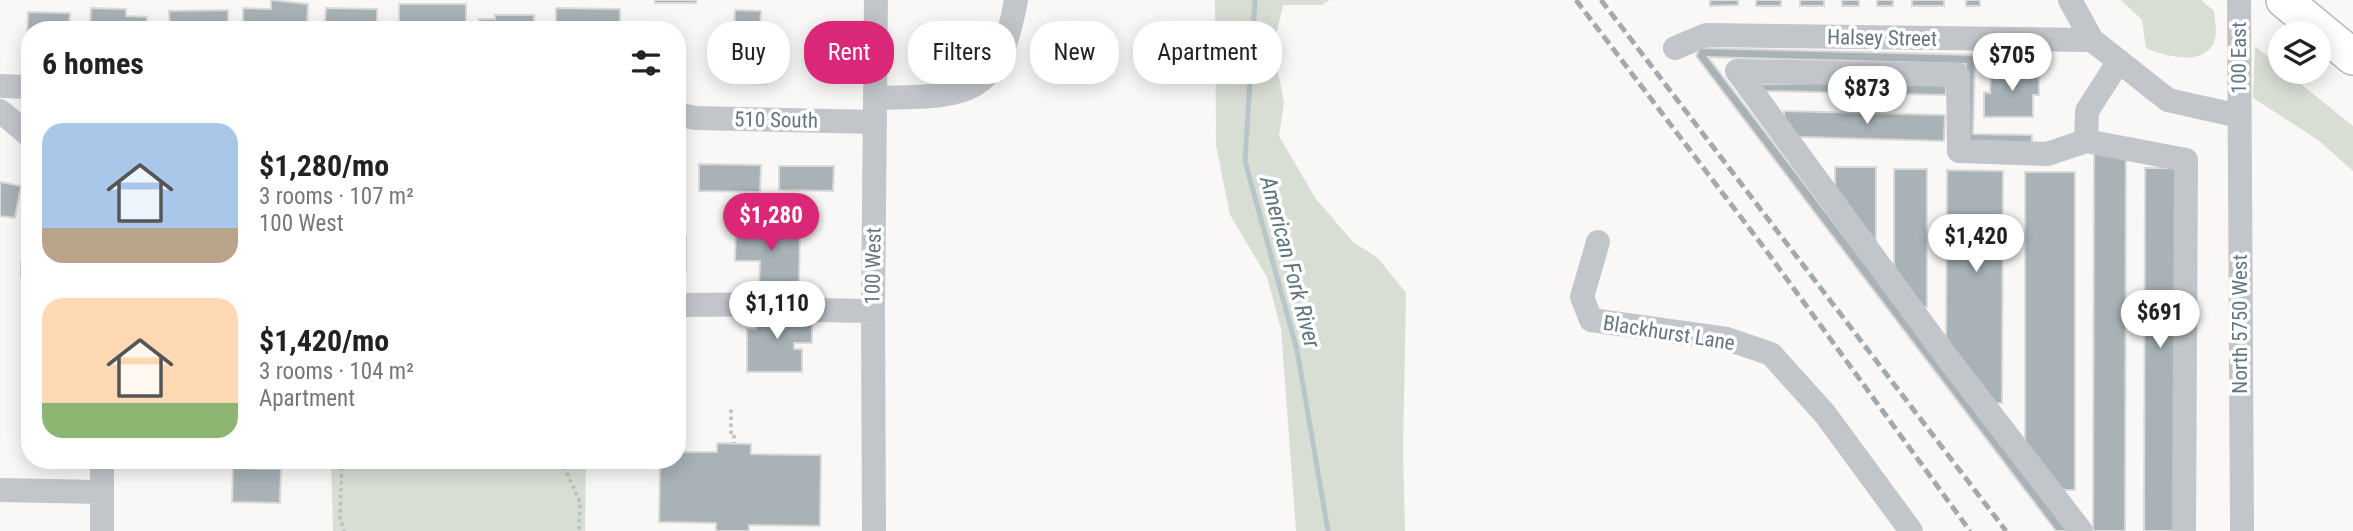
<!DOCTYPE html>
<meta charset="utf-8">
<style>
body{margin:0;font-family:"Roboto Condensed",sans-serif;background:#f2f2f2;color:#222;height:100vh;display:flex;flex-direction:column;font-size:26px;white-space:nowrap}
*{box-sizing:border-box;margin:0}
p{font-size:23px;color:#767676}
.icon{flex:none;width:38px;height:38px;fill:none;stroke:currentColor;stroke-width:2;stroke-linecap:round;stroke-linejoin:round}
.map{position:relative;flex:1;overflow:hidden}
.sheet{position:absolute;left:21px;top:21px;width:665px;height:448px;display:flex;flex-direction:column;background:#fff;border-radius:28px;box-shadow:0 4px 18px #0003}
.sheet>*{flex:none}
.top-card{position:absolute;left:707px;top:21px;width:665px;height:63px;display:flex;gap:14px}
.fabs{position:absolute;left:2268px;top:21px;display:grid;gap:14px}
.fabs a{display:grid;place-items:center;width:63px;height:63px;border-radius:50%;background:#fff;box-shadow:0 4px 18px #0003;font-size:35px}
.price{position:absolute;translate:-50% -60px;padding:0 16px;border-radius:24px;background:#fff;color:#222;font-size:23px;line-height:46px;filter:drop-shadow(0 2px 4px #0008)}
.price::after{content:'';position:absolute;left:50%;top:42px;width:21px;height:16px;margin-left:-10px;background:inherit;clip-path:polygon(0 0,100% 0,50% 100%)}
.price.current{background:#db2777;color:#fff}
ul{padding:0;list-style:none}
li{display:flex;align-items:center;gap:21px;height:175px;padding:0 21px}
li span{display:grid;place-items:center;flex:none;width:196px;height:140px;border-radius:21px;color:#555}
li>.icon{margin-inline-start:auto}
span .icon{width:84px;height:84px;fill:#fffc;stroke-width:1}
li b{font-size:30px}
h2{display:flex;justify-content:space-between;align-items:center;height:84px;padding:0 21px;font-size:30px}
.chip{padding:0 24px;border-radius:28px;background:#fff;box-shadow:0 4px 18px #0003;font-size:24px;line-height:63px}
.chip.current{background:#db2777;color:#fff}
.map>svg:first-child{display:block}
.green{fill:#d9ded5}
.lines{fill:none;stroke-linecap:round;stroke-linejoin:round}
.stream{stroke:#b9c6c9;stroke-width:5}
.building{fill:#a8b2b7;stroke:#dadad8;stroke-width:2}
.highway-casing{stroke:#b5b9bc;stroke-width:38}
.path{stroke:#bcbfc1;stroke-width:3.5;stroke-dasharray:3.5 3.5;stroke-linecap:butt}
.minor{stroke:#c2c6ca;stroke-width:24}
.highway{stroke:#fff;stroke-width:35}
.rail{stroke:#a3aaaf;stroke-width:5;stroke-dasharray:10 5;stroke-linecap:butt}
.labels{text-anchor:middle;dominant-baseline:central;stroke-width:7;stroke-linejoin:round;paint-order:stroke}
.street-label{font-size:21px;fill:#647681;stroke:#fff}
.water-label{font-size:23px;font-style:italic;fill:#5e767b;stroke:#fff}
</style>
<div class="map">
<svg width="2353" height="531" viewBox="0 0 2353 531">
<rect width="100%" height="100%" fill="#f9f8f6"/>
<!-- green -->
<path class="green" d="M1215 0H1330L1322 5H1283L1273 49 1284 102 1279 136 1316 199 1353 242 1378 258 1406 293 1403 450 1405 531H1296L1281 329 1267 277 1230 215 1216 145Z
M2121 0H2201L2214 11C2215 20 2217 31 2215 39 2207 68 2164 56 2146 48L2142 20Z
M2255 46 2280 67V72H2286L2353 126V171L2318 140 2253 98Z
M331 460H586L585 531H333Z"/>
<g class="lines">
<!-- stream -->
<path class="stream" d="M1255 0 1245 161 1297 350 1328 531"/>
</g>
<!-- building -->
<path class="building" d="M271 0 308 4 307 30H243V8L271 9Z
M655 0H696V3H655Z
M1710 0H1738V5L1710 6Z
M1756 0H1781V6H1756Z
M1800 0H1824V6H1800Z
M1842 0H1859V6H1842Z
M1877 0H1893V6H1877Z
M1912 0H1944V6H1912Z
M1966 0H1980V6H1966Z
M399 4H466V30H399Z
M91 8 126 9V16L147 17V30H90Z
M326 8 377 9V30H331V22H325Z
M556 8 620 9V30H556Z
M228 10V30H170L169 11Z
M735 10 761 11 760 28H768L766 84 732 82 733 56 726 55 727 38H734Z
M28 12 70 13 69 30H30V40H27Z
M495 15H534V30H479V19H495Z
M1700 48 1975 55 1973 134 2032 135V144L1964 142 1966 64 1708 57 2068 531H2056L1696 56Z
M1991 69 2039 70V95H2033V117H1984V92L1990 93Z
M1946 81V95L1763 91 1757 84Z
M1784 111 1945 115 1944 141 1798 137 1784 118Z
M2094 152H2126L2125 531H2093Z
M699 164 761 165 760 192 699 191Z
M677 165 684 166V186H677Z
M779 166H834L833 191 779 190Z
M1835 167H1876V241L1835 193Z
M2145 168H2177L2176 531H2144Z
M1894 169H1927V307H1922L1894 270Z
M1947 170 2003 171 2002 403H1994L1946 339Z
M2025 172H2075V490H2060L2025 443Z
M0 182 21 186 15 218 0 216Z
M736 226 800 227 799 286 759 285 760 261H735Z
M677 232V238H686V272L677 271Z
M21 263H30V300L29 277H21Z
M756 307H790V321H812V343H794V349H802V372H747V329H756Z
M22 321H30V374H23Z
M717 443 751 444V454L821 455 820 526 749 525V531H716V523L659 522 660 460H677V452H717Z
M233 468 281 469 280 503 232 502Z"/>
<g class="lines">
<!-- highway casing -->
<g class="highway-casing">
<path id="highway" d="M2284 0 2353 57"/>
</g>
<!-- path -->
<path class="path" d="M731 434V408
M734 435V443
M342 460 340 518 344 531
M561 460 580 502 579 531"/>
<!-- minor -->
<path class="minor" d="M2070 0 2092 40 2168 100 2239 116
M2239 0 2242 531
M1675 48 1706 35 2092 40
M0 86 30 87
M875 98C965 96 998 101 1016 0
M0 111 30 136
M677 114 695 118 875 122
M2086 141 2087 111 2119 61
M1598 242 1582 297 1591 320 1727 339 1771 354 1825 414 1911 531
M677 305 786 304 815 310 873 311
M0 490 102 492
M102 531V460
M874 531 873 311 876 0
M2081 531 1946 356 1737 71 1958 75 1959 151 2047 154 2086 141 2186 160 2184 531"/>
<!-- highway -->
<use href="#highway" class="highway"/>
<!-- rail -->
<path class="rail" d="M1576 0 1765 249 1970 531
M1601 0 2006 531"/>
</g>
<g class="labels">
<!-- street labels -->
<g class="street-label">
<text transform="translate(1882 38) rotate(1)">Halsey Street</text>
<text transform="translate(2239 58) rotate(-90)">100 East</text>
<text transform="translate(776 120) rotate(1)">510 South</text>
<text transform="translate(873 266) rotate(-89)">100 West</text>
<text transform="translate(2240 324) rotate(-90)">North 5750 West</text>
<text transform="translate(1669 333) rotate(9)">Blackhurst Lane</text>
</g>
<!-- water labels -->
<g class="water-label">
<text transform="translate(1290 262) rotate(75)">American Fork River</text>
</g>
</g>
</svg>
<div class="fabs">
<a><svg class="icon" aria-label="layers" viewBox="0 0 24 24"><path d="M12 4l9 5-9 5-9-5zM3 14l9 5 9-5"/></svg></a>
</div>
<b class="price" style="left:2012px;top:93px">$705</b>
<b class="price" style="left:1867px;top:126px">$873</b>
<b class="price current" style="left:771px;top:253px">$1,280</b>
<b class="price" style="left:1976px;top:274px">$1,420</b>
<b class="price" style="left:777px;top:341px">$1,110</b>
<b class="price" style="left:2160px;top:350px">$691</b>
<div class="top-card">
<a class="chip">Buy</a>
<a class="chip current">Rent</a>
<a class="chip">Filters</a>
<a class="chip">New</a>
<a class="chip">Apartment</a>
</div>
<section class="sheet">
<h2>6 homes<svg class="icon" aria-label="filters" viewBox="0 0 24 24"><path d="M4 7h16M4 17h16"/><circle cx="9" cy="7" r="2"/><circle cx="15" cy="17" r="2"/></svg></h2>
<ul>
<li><span style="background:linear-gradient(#a9c7e8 75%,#b9a48a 0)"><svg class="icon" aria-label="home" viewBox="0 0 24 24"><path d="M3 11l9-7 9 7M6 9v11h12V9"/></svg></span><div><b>$1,280/mo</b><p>3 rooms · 107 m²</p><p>100 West</p></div></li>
<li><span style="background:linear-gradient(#ffd9b3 75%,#8fb573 0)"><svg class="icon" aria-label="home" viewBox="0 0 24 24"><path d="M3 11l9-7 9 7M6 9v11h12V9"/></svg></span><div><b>$1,420/mo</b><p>3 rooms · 104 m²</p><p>Apartment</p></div></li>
</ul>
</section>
</div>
